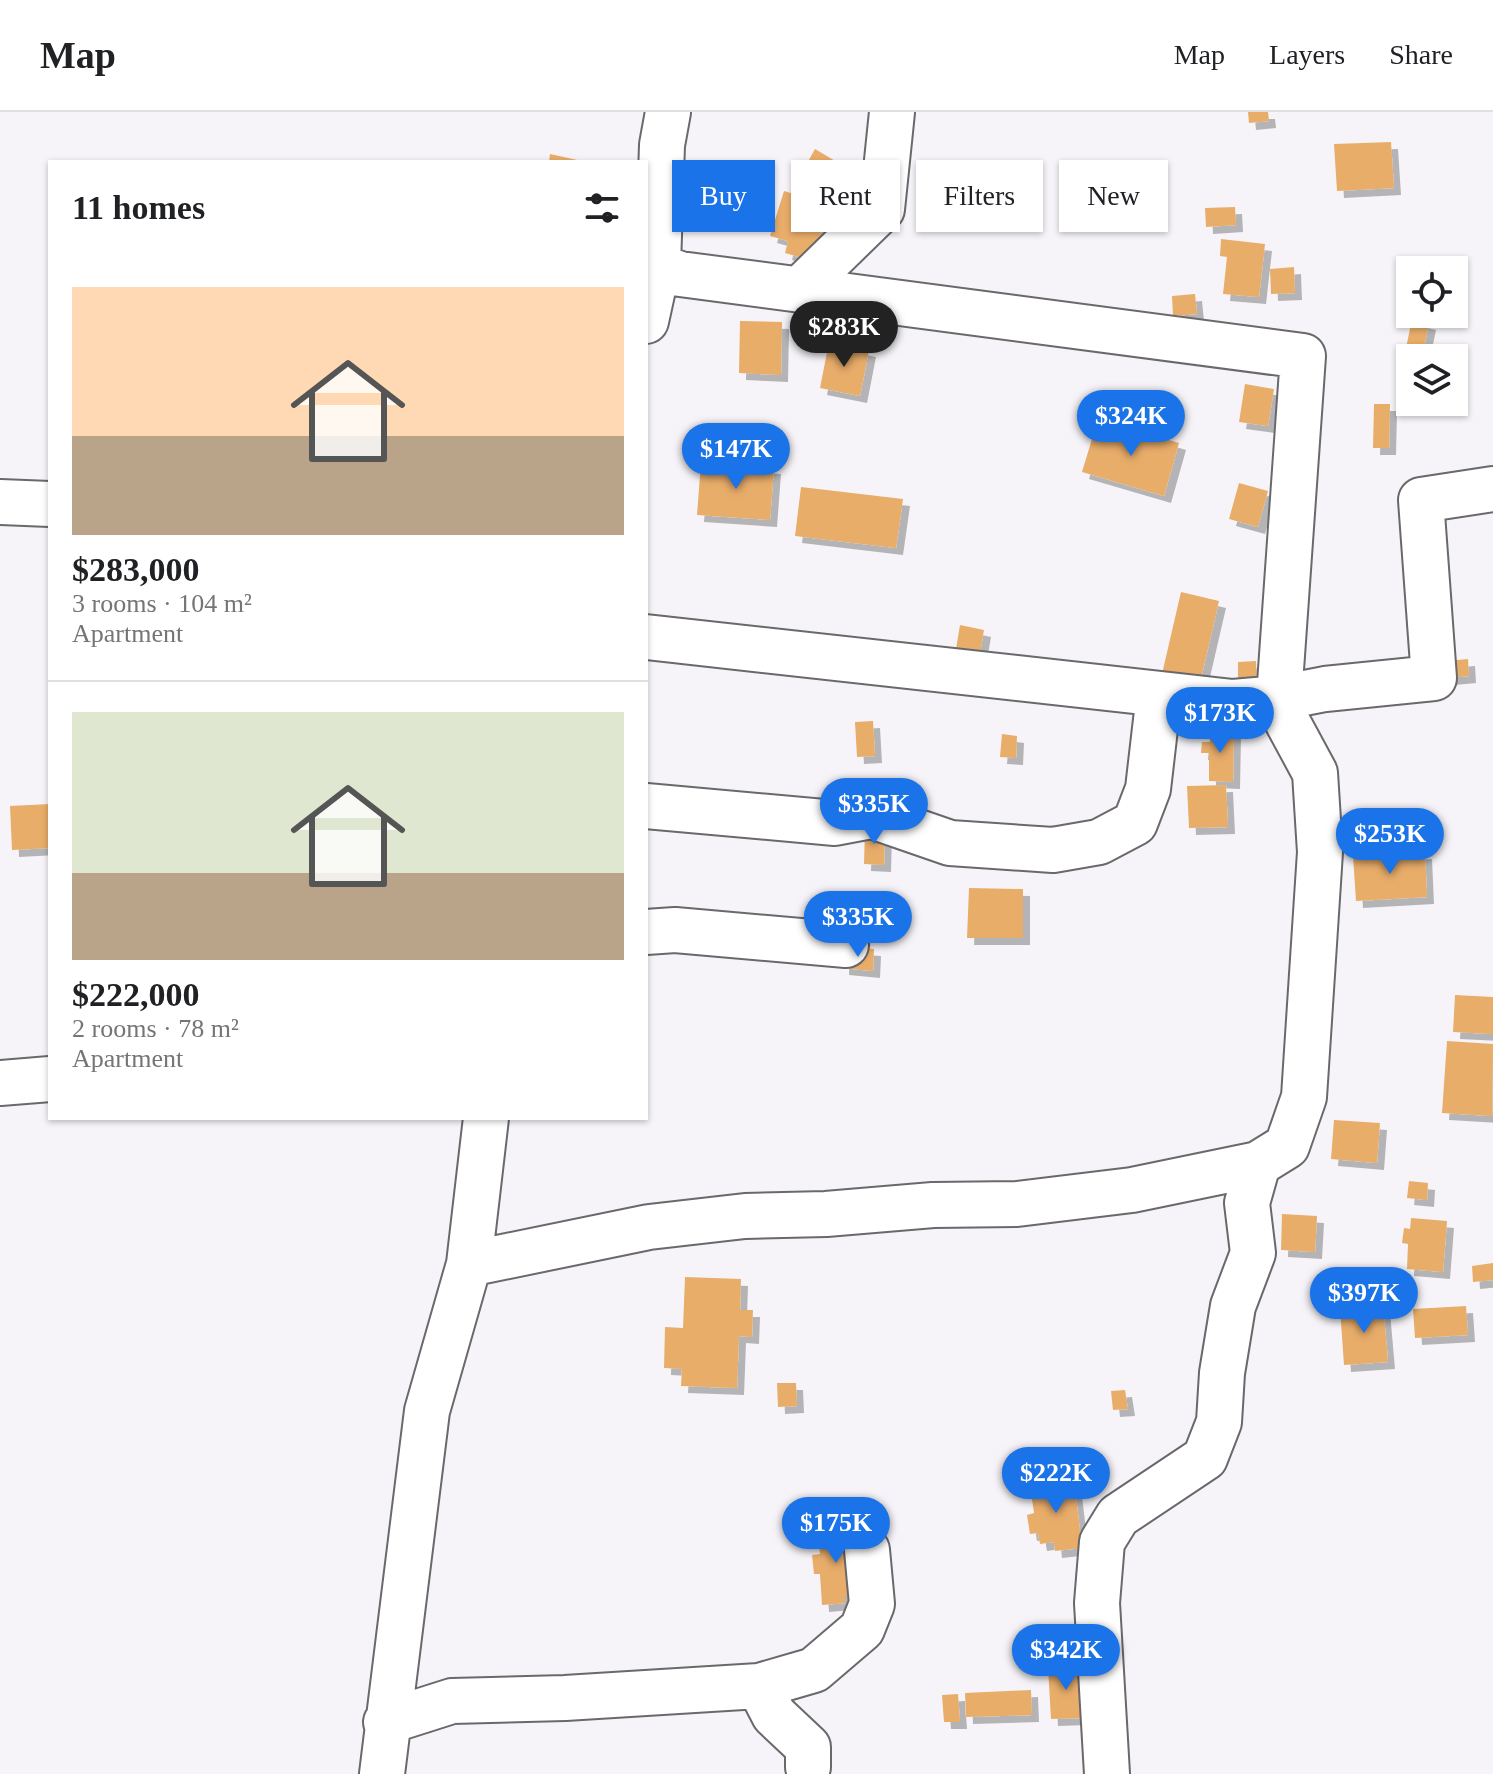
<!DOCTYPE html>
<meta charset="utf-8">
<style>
body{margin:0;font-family:Georgia,serif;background:#f6f6f6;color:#202124;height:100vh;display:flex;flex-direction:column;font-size:30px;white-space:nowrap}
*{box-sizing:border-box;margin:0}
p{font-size:26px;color:#757577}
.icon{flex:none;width:44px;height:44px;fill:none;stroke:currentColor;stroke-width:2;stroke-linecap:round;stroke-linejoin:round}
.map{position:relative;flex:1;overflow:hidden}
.sheet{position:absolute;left:48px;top:48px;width:600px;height:960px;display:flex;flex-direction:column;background:#fff;border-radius:0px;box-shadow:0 2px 6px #0004}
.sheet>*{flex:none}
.guide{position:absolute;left:672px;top:48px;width:700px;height:72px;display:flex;gap:16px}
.fabs{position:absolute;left:1396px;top:144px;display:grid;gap:16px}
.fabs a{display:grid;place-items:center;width:72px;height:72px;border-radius:0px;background:#fff;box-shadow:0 2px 6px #0004;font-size:40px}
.price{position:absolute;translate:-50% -68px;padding:0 18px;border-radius:28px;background:#1a73e8;color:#fff;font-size:26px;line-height:52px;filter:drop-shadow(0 2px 4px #0008)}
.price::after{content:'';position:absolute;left:50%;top:48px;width:24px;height:18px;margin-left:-12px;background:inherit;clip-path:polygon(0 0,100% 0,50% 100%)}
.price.active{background:#222;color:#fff}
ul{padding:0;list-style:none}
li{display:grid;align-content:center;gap:16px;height:424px;padding:0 24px}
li+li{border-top:2px solid #e0e0e0}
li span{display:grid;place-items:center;height:248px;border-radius:0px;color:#555}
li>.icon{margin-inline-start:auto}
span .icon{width:144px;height:144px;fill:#fffc;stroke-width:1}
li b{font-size:34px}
h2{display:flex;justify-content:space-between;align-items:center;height:96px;padding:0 24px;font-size:34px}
.chip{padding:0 28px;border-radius:0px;background:#fff;box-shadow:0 2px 6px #0004;font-size:28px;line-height:72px}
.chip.active{background:#1a73e8;color:#fff}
header{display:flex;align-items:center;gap:48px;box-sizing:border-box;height:112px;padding:0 40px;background:#fff;border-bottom:2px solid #e0e0e0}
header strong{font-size:38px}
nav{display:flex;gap:44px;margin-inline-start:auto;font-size:28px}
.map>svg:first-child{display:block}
.building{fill:#e9ad6a;filter:url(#shadow)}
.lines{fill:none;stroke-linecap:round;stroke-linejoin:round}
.minor-casing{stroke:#69686b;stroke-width:48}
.minor{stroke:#fff;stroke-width:44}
</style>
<header>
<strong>Map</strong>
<nav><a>Map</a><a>Layers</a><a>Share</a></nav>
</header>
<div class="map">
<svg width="1493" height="1662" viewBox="0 0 1493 1662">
<defs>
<filter id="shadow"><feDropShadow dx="7" dy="7" stdDeviation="0" flood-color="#0004"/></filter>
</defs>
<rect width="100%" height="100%" fill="#f6f4f8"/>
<!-- building -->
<path class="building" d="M1248 0H1268L1269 9 1249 11Z
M1391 30 1394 76 1337 79 1334 32Z
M815 37 842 53 831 71 805 55Z
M550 42 582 49V50H549Z
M784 79 830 93 813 149 785 141 788 129 770 124Z
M1235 95 1236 113 1206 115 1205 96Z
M1221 127 1265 132 1259 185 1223 182 1227 145 1220 144Z
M1294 155 1295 181 1271 182 1270 157Z
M1195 182 1197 202 1173 204 1172 184Z
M1412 207 1429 211 1423 240 1406 236Z
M740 209 782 210 781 263 739 261Z
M829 230 869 238 860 284 820 276Z
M1245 272 1274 277 1268 314 1239 310Z
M1374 292H1390L1389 336H1373Z
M1098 307 1179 331 1164 384 1082 360Z
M742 311 767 315 764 334 739 329Z
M701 350 774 355 770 408 697 403Z
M1239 371 1268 379 1258 415 1229 407Z
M801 375 903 387 896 436 795 424Z
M1181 480 1219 489 1200 571 1162 562Z
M960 513 984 518 980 541 956 537Z
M1468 547 1469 564 1448 566 1446 549Z
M1256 549 1257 575 1238 576V550Z
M873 609 875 644 857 645 855 610Z
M1210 616 1234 617 1233 670 1209 669V641H1201L1202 630H1210Z
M1002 622 1017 624 1016 646 1000 645Z
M1226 673 1228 715 1189 716 1187 674Z
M50 692V736L12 738 10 694Z
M865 715 885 716 884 753 864 752Z
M1425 740 1427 785 1356 789 1353 744Z
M969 776 1023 777V826H967Z
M843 835 874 837 873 859 842 856Z
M1455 883 1493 885V922L1453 920Z
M1447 929 1493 932 1492 1004 1442 1001Z
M1334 1008 1380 1011 1377 1051 1331 1047Z
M1409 1069 1428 1071 1427 1088 1407 1086Z
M1282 1102 1317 1104 1315 1140 1281 1138Z
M1411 1106 1447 1109 1443 1160 1407 1157 1408 1132 1402 1131 1404 1116 1410 1117Z
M1493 1151V1168L1473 1170 1472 1154Z
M685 1165 741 1167 740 1198H753L752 1225 739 1224 737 1276 681 1274 682 1257 664 1256 665 1215 683 1216Z
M1383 1193 1388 1250 1344 1253 1340 1196Z
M1466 1194 1468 1223 1415 1226 1413 1197Z
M777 1271H796L797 1294 778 1295Z
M1125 1278 1128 1297 1113 1298 1111 1279Z
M1074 1369 1082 1436 1055 1439 1054 1430 1040 1432 1038 1421 1030 1422 1027 1403 1034 1401 1030 1374Z
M855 1415 856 1483 845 1484V1491L822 1493 820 1462H814L812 1443 820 1442 818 1418Z
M1080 1554 1083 1606 1051 1607 1048 1555Z
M1031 1578 1032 1603 966 1605 965 1581Z
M958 1582 960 1610H944L942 1583Z"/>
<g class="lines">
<!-- minor casing -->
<g class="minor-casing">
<path id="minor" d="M799 178 882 97 892 0
M646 209 658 154 662 33 668 0
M0 390 50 392
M646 525 1233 590 1279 586 1303 244 680 162 658 154
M646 694 835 711 872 704 950 731 1053 738 1099 730 1135 711 1148 677 1159 582
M646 820 675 818 846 833
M0 971 50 967
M469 1152 649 1115 745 1104 826 1102 933 1093 1017 1092 1132 1078 1258 1052 1287 1034 1304 985 1320 740 1315 661 1288 611 1279 586 1325 577 1434 566 1421 388 1493 377
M759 1574 814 1558 862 1517 872 1492 867 1438
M386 1610 452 1589 565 1586 759 1574 774 1603 808 1635V1655
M382 1662 427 1299 469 1152 486 1006
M1107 1662 1097 1491 1102 1430 1118 1404 1205 1346 1219 1310 1222 1261 1233 1194 1253 1141 1247 1091 1258 1052"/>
</g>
<!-- minor -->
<use href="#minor" class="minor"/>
</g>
</svg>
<div class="fabs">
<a><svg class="icon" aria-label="locate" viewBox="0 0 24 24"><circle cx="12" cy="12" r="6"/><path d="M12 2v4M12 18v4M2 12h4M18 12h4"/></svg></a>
<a><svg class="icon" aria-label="layers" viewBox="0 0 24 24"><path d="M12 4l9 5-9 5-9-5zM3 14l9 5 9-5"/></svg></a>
</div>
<b class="price active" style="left:844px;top:257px">$283K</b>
<b class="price" style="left:1131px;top:346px">$324K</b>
<b class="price" style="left:736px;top:379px">$147K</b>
<b class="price" style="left:1220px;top:643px">$173K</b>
<b class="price" style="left:874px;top:734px">$335K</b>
<b class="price" style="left:1390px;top:764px">$253K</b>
<b class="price" style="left:858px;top:847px">$335K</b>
<b class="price" style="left:1364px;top:1223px">$397K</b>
<b class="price" style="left:1056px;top:1403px">$222K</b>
<b class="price" style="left:836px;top:1453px">$175K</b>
<b class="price" style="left:1066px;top:1580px">$342K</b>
<div class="guide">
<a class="chip active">Buy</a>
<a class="chip">Rent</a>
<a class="chip">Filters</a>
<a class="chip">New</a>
</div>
<section class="sheet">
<h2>11 homes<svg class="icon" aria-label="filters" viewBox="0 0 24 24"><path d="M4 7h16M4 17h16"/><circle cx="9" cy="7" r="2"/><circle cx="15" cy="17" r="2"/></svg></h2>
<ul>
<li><span style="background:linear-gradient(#ffd9b3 60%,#b9a48a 0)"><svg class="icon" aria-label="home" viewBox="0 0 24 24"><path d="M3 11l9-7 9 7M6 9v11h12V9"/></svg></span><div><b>$283,000</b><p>3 rooms · 104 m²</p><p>Apartment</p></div></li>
<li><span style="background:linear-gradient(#dfe7d0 65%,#b9a48a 0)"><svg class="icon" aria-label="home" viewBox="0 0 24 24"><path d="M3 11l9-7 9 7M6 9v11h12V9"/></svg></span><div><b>$222,000</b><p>2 rooms · 78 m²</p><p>Apartment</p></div></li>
</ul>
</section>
</div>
